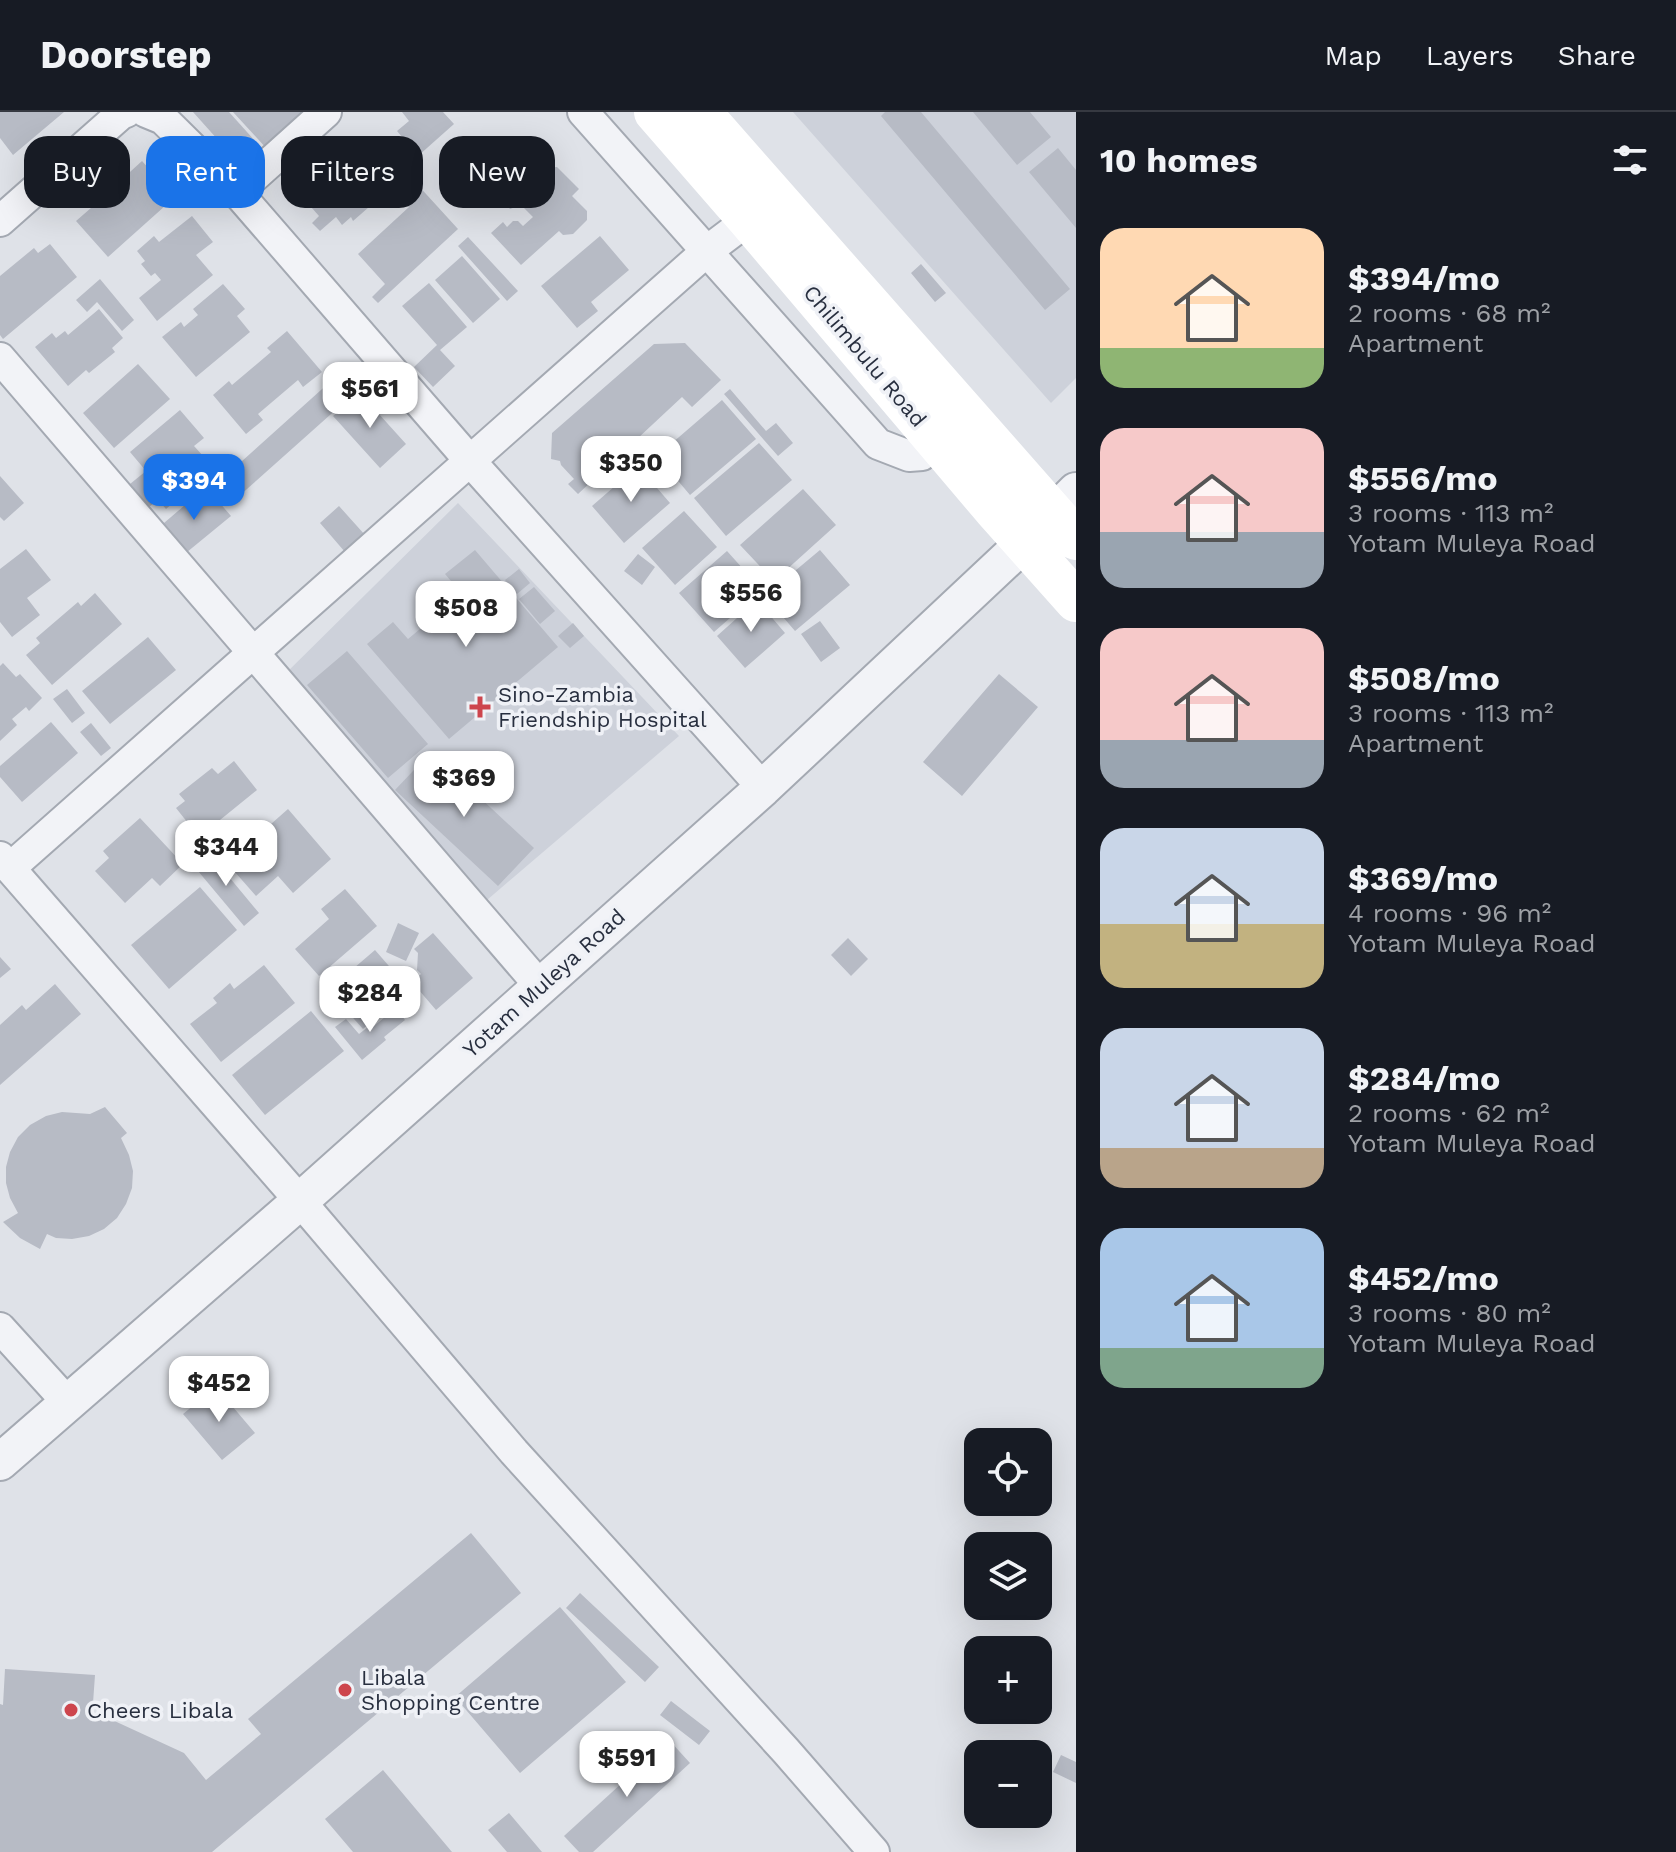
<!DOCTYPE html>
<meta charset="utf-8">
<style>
body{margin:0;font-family:"Work Sans",sans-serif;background:#242831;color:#f1f3f6;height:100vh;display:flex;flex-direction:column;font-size:30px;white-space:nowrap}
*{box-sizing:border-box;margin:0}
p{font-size:26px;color:#9ea1a6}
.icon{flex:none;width:44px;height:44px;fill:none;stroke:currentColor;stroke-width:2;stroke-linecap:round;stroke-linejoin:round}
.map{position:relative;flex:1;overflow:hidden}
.details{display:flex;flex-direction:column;background:#171b24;width:600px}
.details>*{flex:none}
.hud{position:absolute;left:24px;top:24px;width:760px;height:72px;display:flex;gap:16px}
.tools{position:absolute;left:964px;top:1316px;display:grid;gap:16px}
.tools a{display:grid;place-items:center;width:88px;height:88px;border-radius:16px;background:#171b24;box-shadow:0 8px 32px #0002;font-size:40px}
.price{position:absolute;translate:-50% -68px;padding:0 18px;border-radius:16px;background:#fff;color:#222;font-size:26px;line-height:52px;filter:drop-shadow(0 2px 4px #0008)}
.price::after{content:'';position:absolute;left:50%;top:48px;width:24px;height:18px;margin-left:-12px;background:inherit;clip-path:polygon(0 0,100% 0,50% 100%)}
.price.on{background:#1a73e8;color:#fff}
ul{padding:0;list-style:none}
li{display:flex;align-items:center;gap:24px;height:200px;padding:0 24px}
li span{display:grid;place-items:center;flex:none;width:224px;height:160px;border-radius:24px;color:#555}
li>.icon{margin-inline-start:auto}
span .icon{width:96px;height:96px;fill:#fffc;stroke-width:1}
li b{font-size:34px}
h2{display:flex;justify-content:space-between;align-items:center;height:96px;padding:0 24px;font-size:34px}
.chip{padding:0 28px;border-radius:24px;background:#171b24;box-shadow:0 8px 32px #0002;font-size:28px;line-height:72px}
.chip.on{background:#1a73e8;color:#fff}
header{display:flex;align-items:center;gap:48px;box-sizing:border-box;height:112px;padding:0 40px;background:#171b24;border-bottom:2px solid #363941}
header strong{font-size:38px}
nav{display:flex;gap:44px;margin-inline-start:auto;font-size:28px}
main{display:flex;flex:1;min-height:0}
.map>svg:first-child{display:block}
.built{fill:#cdd1da}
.building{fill:#b7bbc5}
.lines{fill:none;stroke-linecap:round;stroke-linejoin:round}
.minor-casing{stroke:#a4a9b2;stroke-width:34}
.tertiary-casing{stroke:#a4a9b2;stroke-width:40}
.minor{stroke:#f2f3f7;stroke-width:30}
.tertiary{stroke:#f2f3f7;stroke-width:36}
.secondary{stroke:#fff;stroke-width:42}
.poi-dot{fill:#cd454d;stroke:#eff1f6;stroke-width:3}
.labels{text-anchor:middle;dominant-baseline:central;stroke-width:7;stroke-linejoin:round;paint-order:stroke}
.street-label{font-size:22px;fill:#282f3f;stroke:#eff1f6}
.poi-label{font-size:22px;fill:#282f3f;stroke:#eff1f6;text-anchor:start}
</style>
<header>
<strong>Doorstep</strong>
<nav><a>Map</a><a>Layers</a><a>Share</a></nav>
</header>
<main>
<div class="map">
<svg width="1076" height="1740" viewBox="0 0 1076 1740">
<rect width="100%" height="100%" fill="#dfe2e8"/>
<!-- built -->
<path class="built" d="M793 0H1076V266L1051 291Z
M458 391 679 624 487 788 281 566Z"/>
<!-- building -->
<path class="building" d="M0 0H64L13 43 0 26Z
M193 0H229L256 30 236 48Z
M233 0H308L267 37Z
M402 0H443L454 12 418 44 397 19 409 9Z
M885 0H921L1070 177 1045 198 881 4Z
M973 0H1030L1051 25 1017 53Z
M368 30 381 46 394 36 417 63 406 73 398 65 366 92 369 95 353 109 351 105 342 113 336 105 320 119 312 111 319 104 296 78 331 48 338 55Z
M1058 36 1076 58V116L1029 60Z
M512 37 531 51 538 45 547 56 557 55 579 77 572 84 587 99V108L573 122 563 123 559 119 521 153 491 121 503 110 507 115 513 109H518L523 114 533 105 521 93 510 97 497 82 492 85 480 70 493 59 494 50Z
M142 49 175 85 108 145 76 109 99 89 94 83 114 65 119 70Z
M416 71 458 117 378 191 372 185 385 172 358 142 409 95 404 90 412 82 408 79Z
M192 104 213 130 196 143 213 163 157 209 139 186 161 168 155 161 151 164 141 152 145 149 137 139 154 124 159 130Z
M600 124 629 158 591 190 598 199 577 216 541 174Z
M468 125 518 179 507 189 458 134Z
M50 132 77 165 3 227 0 223V164L34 136 38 141Z
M462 144 500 187 473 211 435 168Z
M921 152 946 181 935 190 911 161Z
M100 167 134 208 122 219 97 190 87 200 76 188Z
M429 171 467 215 440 238 455 254 433 275 414 255 437 233 402 194Z
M223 172 245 197 237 204 250 220 196 265 162 225 181 210 184 215 198 203 193 197Z
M99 197 123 226 112 236 115 240 89 261 86 258 68 274 35 235 52 221 56 226 65 219 68 223Z
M287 219 322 260 303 275 298 268 258 302 263 308 246 322 213 283 229 269 232 273 271 240 267 236Z
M685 231 721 268 692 295 682 285 578 382 568 372 574 367 561 353 560 349 551 347 552 321 654 232Z
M138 252 170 287 114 336 83 301Z
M341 260 358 278 238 385 222 367Z
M730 277 766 319 776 311 793 331 778 344 724 282Z
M360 281 406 332 380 356 333 304Z
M722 288 756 327 690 383 657 344Z
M180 298 204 326 194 334 214 356 166 397 158 388 149 395 130 372 146 359 130 340Z
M759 331 792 368 726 424 694 386Z
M638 354 670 391 624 431 592 394Z
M0 364 24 391 4 409 0 405Z
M206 375 231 404 181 445 157 417Z
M803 377 836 413 774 469 740 433Z
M339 394 365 423 345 440 320 411Z
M684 399 717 435 675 473 642 436Z
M26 437 51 468 27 486 40 503 12 525 0 510V457Z
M475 438 558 535 449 627 367 532 393 510 408 527 462 482 445 462Z
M820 438 850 473 795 519 765 484Z
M727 439 762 478 714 520 679 481Z
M638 442 655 455 642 473 624 459Z
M519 457 530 471 517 482 505 468Z
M534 475 555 499 540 512 519 487Z
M95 481 122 512 52 573 26 543 40 531 36 526 78 490 81 494Z
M757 488 785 521 745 556 717 524Z
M820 509 840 536 821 550 801 522Z
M573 511 584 524 570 536 558 524Z
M148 525 176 558 110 612 82 579Z
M347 539 428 632 388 666 307 573Z
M3 551 16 565 20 562 42 586 29 599 26 595 12 607 17 613 0 629V554Z
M999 562 1038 595 962 684 923 650Z
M67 577 85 601 72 611 53 587Z
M51 610 78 641 22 690 0 665V654Z
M91 611 111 636 101 644 80 620Z
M431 640 534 736 498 774 395 678Z
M234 649 257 678 199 725 176 696 185 689 179 682 212 656 218 662Z
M288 697 331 747 293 781 278 764 256 784 227 751Z
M140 706 183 752 160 774 152 766 125 791 95 759 109 746 103 739Z
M211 737 218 745 215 748 259 801 244 814 193 753Z
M200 775 237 818 169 877 131 833Z
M345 777 377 814 319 864 295 837 329 807 321 797Z
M398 811 419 821 406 849 386 840Z
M433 821 473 866 436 898 412 870 421 862 417 858 418 841 414 837Z
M848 826 868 847 851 864 831 843Z
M375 838 409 877 363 917 337 888 355 872 347 862Z
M0 845 11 857 0 866Z
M264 853 295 891 221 950 190 912 217 891 213 886 230 871 234 877Z
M55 872 81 902 0 973V913L22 893 26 898Z
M396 896 405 908 384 925 386 928 362 948 335 915 346 907 359 922 373 911 374 914Z
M311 899 344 939 265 1003 232 963Z
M105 995 127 1021 121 1026 129 1043 133 1059 132 1076 126 1092 117 1106 104 1117 89 1124 72 1127 56 1126 47 1122 40 1137 20 1126 3 1110 18 1101 10 1086 6 1071V1055L10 1040 18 1025 30 1013 46 1004 62 1000 90 1002Z
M216 1275 255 1321 222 1348 183 1302Z
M471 1421 521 1481 212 1740H0V1592L3 1593 5 1557 95 1563 92 1605 108 1606 184 1641 206 1668 261 1622 248 1607Z
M580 1481 659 1555 645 1570 566 1496Z
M560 1495 626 1570 520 1661 455 1585Z
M671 1589 710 1619 699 1633 660 1603Z
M669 1628 690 1651 593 1740H579L564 1724Z
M1061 1643 1076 1650V1671L1053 1660Z
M383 1658 452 1740H353L325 1707Z
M509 1701 542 1740H507L488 1718Z"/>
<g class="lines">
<!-- minor casing -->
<g class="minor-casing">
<path id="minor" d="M146 0 163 7 237 80 471 350 763 676
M583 0 878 332 909 344 922 343 938 329
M237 80 326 0
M0 109 121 2 126 0
M0 246 540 874
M0 745 300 1089 514 1340 786 1639 874 1740
M10 756 707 139 764 96
M0 1216 69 1292"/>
</g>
<!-- tertiary casing -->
<g class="tertiary-casing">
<path id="tertiary" d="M0 1350 300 1089 763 676 1024 431 1076 379"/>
</g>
<!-- minor -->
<use href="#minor" class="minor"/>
<!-- tertiary -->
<use href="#tertiary" class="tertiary"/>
<!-- secondary -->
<path class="secondary" d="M655 0 749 108 994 397 1076 489
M700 0 1076 427"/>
</g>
<!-- markers -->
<g class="poi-dot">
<path d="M476 583h8v8h8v8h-8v8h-8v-8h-8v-8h8z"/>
<circle cx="345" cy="1578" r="8"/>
<circle cx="71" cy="1598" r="8"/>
</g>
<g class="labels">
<!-- street labels -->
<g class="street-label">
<text transform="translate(865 244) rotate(50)">Chilimbulu Road</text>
<text transform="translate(544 871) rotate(-42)">Yotam Muleya Road</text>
</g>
<!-- poi labels -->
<g class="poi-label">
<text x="498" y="582">Sino-Zambia<tspan x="498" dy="25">Friendship Hospital</tspan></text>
<text x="361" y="1565">Libala<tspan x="361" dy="25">Shopping Centre</tspan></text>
<text x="87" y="1598">Cheers Libala</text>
</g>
</g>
</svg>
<div class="tools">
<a><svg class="icon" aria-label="locate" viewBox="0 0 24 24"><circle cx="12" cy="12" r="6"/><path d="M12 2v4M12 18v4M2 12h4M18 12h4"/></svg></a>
<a><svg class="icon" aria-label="layers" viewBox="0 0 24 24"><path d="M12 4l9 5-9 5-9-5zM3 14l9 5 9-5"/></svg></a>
<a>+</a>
<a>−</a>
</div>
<b class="price" style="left:370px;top:318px">$561</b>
<b class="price" style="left:631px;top:392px">$350</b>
<b class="price on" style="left:194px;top:410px">$394</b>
<b class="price" style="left:751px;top:522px">$556</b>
<b class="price" style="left:466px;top:537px">$508</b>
<b class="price" style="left:464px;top:707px">$369</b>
<b class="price" style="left:226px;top:776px">$344</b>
<b class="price" style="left:370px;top:922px">$284</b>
<b class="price" style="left:219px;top:1312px">$452</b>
<b class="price" style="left:627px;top:1687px">$591</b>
<div class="hud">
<a class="chip">Buy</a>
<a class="chip on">Rent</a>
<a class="chip">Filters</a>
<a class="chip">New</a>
</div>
</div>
<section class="details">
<h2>10 homes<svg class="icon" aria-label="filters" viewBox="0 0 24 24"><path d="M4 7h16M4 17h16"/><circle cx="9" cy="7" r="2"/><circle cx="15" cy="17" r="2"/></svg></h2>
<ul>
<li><span style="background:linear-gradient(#ffd9b3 75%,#8fb573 0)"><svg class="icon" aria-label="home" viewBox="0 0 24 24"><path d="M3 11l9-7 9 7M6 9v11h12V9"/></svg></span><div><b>$394/mo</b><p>2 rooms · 68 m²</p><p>Apartment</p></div></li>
<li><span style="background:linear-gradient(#f6c9c9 65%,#9aa5b1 0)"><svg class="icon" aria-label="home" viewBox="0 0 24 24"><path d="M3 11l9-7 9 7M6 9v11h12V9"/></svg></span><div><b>$556/mo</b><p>3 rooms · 113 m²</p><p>Yotam Muleya Road</p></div></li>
<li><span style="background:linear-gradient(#f6c9c9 70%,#9aa5b1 0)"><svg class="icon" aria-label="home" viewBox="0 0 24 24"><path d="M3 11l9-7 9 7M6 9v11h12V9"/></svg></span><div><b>$508/mo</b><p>3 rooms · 113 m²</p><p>Apartment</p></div></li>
<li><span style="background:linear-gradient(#c9d6e8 60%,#c2b280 0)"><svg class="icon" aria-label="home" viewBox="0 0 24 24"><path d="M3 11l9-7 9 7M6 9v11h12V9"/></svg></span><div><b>$369/mo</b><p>4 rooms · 96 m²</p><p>Yotam Muleya Road</p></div></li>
<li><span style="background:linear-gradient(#c9d6e8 75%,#b9a48a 0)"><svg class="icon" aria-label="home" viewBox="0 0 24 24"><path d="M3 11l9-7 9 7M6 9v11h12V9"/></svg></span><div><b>$284/mo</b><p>2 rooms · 62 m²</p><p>Yotam Muleya Road</p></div></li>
<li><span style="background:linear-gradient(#a9c7e8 75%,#7fa58c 0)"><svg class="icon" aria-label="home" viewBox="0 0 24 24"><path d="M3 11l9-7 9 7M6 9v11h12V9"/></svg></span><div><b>$452/mo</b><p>3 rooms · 80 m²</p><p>Yotam Muleya Road</p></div></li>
</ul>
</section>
</main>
